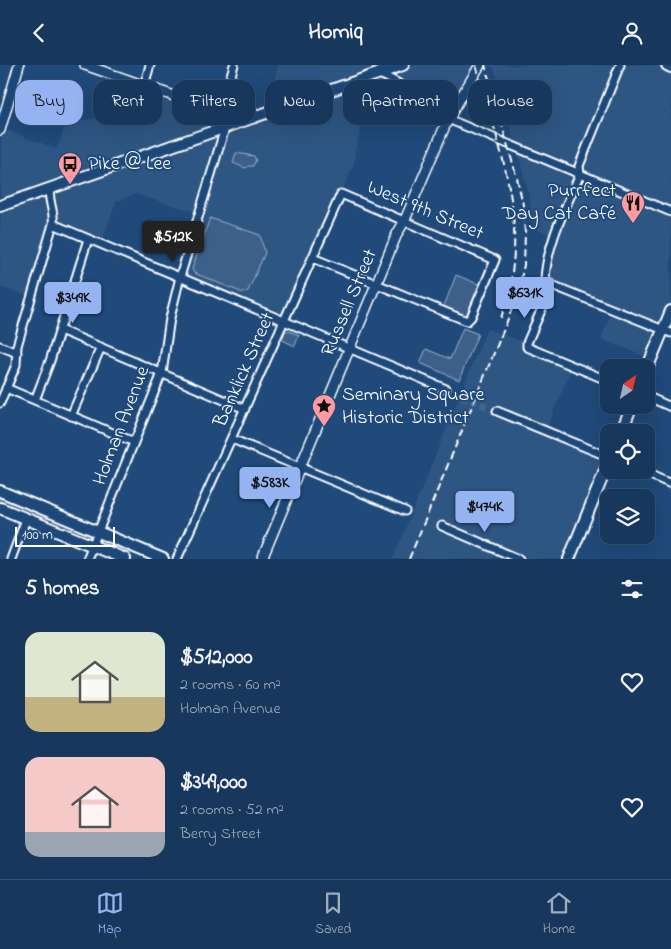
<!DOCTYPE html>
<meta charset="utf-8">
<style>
body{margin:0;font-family:"Indie Flower",sans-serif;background:#244365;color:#f1f3f6;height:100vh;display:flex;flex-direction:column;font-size:19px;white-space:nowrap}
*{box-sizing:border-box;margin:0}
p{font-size:16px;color:#9eacbb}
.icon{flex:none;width:28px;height:28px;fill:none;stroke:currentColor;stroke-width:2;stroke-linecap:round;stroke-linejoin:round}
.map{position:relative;height:494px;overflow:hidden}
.sheet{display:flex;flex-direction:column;background:#17385c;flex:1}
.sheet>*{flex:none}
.hud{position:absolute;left:15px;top:15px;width:641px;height:45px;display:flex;gap:10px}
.needle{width:32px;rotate:34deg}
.controls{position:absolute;left:600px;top:294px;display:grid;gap:10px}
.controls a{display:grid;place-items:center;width:55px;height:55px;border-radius:10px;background:#17385c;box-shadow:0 5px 20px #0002,0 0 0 1px #365272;font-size:25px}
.scale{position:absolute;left:15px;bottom:12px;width:100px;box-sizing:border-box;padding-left:5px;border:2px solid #fff;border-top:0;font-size:14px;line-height:18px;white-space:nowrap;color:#fff;-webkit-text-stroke:4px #1f4a7a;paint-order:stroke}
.price{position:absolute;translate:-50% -42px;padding:0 11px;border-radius:5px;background:#95b2f1;color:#111;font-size:16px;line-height:32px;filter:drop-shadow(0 1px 2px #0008)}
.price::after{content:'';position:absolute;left:50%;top:30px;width:15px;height:11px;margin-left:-8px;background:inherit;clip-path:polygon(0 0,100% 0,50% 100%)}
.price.current{background:#222;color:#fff}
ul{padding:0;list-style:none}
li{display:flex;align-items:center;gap:15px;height:125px;padding:0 25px}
li span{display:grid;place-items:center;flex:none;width:140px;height:100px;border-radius:15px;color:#555}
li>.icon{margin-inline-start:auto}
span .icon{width:60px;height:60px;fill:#fffc;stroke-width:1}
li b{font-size:21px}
h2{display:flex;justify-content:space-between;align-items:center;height:60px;padding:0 25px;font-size:21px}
.tag{padding:0 18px;border-radius:15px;background:#17385c;box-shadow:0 5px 20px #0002,0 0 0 1px #365272;font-size:18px;line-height:45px}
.tag.current{background:#95b2f1;color:#111}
header{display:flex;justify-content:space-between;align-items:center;height:65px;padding:0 25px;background:#17385c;font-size:22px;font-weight:700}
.tabs{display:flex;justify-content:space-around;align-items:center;height:70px;border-top:1px solid #365272;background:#17385c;font-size:14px;color:#9eacbb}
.tabs a{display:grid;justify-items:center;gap:2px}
.tabs .current{color:#95b2f1}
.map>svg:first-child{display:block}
.built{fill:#2e5683}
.green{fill:#3c618b;stroke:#9eb0c5}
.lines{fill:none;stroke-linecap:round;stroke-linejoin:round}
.minor-tunnel{stroke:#41658e;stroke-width:7;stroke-dasharray:7 3.5;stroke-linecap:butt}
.minor-casing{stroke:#fff;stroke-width:11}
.tertiary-casing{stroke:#fff;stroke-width:12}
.secondary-casing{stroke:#fff;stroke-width:12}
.primary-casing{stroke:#fff;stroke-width:14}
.minor{stroke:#1f4a7a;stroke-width:7}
.tertiary{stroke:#1f4a7a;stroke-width:9}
.secondary{stroke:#1f4a7a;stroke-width:9}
.primary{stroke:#1f4a7a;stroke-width:10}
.rail{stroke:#fff;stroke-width:2;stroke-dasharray:8 4;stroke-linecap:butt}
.labels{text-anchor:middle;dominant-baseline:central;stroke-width:4;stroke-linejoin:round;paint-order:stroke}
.poi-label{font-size:20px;fill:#fff;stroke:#1f4a7a;text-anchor:start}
.street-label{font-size:20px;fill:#fff;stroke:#1f4a7a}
</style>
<header><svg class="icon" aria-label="back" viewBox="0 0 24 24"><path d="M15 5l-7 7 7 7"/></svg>Homiq<svg class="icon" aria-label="person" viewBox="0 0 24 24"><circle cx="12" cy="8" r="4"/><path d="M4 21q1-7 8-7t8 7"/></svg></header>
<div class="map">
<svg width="671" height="494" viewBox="0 0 671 494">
<rect width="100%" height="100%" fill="#1f4a7a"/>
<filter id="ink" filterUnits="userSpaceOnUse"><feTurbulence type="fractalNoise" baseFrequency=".02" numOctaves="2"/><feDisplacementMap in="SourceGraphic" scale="10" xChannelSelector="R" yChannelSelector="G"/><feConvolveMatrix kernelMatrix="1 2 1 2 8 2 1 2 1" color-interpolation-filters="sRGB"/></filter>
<g filter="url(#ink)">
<!-- built -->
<path class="built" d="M278 0H480L448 54 379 9 373 18 355 86 354 99 284 257 180 212 199 148 135 129 116 137 101 179 53 159 32 232 0 222 1 63 57 84 66 57 143 48 152 24 238 58 270 46 269 37Z
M483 0H671V268L663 265 651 295 642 290 601 274 613 244 545 214 555 172 534 163 528 126 494 3Z
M487 264 527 278 528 283 572 302 545 367 609 392 569 494H519L496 484 492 494H393Z"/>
<!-- green -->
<path class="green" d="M236 88 254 91 256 95 253 101H249L245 103 233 98Z
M210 153 260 170 265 188 248 226 243 228 194 208 192 204Z
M456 210 483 221 467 256 442 246Z
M463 263 478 269 459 315 420 298 426 284 450 294Z
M286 265 299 270 295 281 282 275Z
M0 431 59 456 32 450 0 436Z"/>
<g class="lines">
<!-- minor-tunnel -->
<path class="minor-tunnel" d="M461 331 488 342"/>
<!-- minor casing -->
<g class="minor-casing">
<path id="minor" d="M382 0 379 9C405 19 424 39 448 54L671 147
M620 0 579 101 580 109C566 142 547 178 545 214L552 220 671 268
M144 21 150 0
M53 159 446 324
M552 220 527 278V282L609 316
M60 265 245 344
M0 281 17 288
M6 323 134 377
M646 331 671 342
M35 335 50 296 88 174
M0 338 16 300 17 281 53 159C55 146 47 135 50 123
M497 346 609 392
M71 351 101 282
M232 374 405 446
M639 405 671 419
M442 461 519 494
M11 494 26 454
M87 494 162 308 170 253 180 212 225 63 220 47 234 0
M177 494 341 129 495 195 471 252 467 256 313 193"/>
</g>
<!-- tertiary casing -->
<g class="tertiary-casing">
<path id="tertiary" d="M85 0 220 47 237 58
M262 494 397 169 404 157 448 54 480 0"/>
</g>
<!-- secondary casing -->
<g class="secondary-casing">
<path id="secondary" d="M0 65 19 0"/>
</g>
<!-- primary casing -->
<g class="primary-casing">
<path id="primary" d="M667 0 671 2
M0 141 403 0
M646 306 671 246
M621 368 632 340
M0 426 163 494
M0 443 125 494
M569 494 609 396"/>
</g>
<!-- minor -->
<use href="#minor" class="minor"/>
<!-- tertiary -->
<use href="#tertiary" class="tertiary"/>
<!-- secondary -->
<use href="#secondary" class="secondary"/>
<!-- primary -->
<use href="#primary" class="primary"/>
<!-- rail -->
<path class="rail" d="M476 0C500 89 533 160 501 253
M409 494 506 259 517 231 524 200 525 168 523 140 518 117 485 0"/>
</g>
</g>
<!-- icons -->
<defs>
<g id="bus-pin" transform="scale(1.25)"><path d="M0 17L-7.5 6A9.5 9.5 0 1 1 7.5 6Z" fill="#ff9aa2" stroke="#1f4a7a"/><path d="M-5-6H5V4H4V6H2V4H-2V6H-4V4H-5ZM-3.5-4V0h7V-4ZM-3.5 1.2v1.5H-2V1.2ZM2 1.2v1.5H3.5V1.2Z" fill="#111"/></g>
<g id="restaurant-pin" transform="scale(1.25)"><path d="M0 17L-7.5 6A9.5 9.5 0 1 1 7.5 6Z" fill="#ff9aa2" stroke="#1f4a7a"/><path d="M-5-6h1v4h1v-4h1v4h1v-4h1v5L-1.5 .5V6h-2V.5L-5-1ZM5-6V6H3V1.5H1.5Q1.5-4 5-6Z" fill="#111"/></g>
<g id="sight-pin" transform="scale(1.25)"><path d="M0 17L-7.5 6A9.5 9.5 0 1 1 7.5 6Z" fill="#ff9aa2" stroke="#1f4a7a"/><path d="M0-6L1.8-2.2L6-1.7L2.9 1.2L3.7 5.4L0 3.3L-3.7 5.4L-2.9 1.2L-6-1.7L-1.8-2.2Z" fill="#111"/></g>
</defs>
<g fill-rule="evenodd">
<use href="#bus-pin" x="70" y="99"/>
<use href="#restaurant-pin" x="633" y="138"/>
<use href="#sight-pin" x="324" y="341"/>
</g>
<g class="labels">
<!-- poi labels -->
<g class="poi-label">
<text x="88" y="99">Pike @ Lee</text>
<text x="616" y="126" text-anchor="end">Purrfect<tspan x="616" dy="23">Day Cat Café</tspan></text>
<text x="342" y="330">Seminary Square<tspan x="342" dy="23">Historic District</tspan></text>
</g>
<!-- street labels -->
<g class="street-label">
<text transform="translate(425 146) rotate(23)">West 9th Street</text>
<text transform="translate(350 238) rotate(-67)">Russell Street</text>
<text transform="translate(245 305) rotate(-66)">Banklick Street</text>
<text transform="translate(122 361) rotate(-69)">Holman Avenue</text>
</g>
</g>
</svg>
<div class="controls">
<a><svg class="needle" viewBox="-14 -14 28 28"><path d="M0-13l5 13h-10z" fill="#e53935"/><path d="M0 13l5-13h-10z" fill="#9eacbb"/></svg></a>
<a><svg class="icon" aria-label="locate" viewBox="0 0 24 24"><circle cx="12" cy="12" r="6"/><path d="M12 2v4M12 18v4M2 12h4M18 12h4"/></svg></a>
<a><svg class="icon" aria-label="layers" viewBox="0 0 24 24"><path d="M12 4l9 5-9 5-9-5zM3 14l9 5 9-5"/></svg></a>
</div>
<div class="scale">100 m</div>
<b class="price current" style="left:173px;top:198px">$512K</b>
<b class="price" style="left:525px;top:254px">$631K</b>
<b class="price" style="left:73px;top:259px">$349K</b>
<b class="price" style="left:270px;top:444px">$583K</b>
<b class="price" style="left:485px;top:468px">$474K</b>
<div class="hud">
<a class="tag current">Buy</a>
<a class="tag">Rent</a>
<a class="tag">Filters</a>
<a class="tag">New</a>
<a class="tag">Apartment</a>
<a class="tag">House</a>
</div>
</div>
<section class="sheet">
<h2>5 homes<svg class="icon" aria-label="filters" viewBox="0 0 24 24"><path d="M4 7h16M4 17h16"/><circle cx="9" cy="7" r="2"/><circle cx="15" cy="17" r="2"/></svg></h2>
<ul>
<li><span style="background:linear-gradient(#dfe7d0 65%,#c2b280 0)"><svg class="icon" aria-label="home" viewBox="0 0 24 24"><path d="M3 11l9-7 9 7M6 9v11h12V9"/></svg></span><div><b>$512,000</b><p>2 rooms · 60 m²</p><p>Holman Avenue</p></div><svg class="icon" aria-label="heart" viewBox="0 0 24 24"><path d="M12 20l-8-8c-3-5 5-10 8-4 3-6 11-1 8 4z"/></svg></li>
<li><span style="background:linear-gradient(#f6c9c9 75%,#9aa5b1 0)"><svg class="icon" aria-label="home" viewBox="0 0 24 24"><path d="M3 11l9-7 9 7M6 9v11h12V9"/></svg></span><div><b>$349,000</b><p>2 rooms · 52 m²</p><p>Berry Street</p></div><svg class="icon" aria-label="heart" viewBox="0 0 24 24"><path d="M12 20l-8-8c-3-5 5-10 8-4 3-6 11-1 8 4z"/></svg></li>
</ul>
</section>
<nav class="tabs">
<a class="current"><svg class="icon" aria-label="map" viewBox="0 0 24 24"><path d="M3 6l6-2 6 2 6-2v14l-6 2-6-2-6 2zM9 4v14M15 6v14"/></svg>Map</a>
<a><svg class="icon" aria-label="saved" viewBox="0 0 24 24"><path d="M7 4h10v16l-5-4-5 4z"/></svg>Saved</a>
<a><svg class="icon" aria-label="home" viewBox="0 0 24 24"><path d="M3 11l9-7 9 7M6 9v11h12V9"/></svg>Home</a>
</nav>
